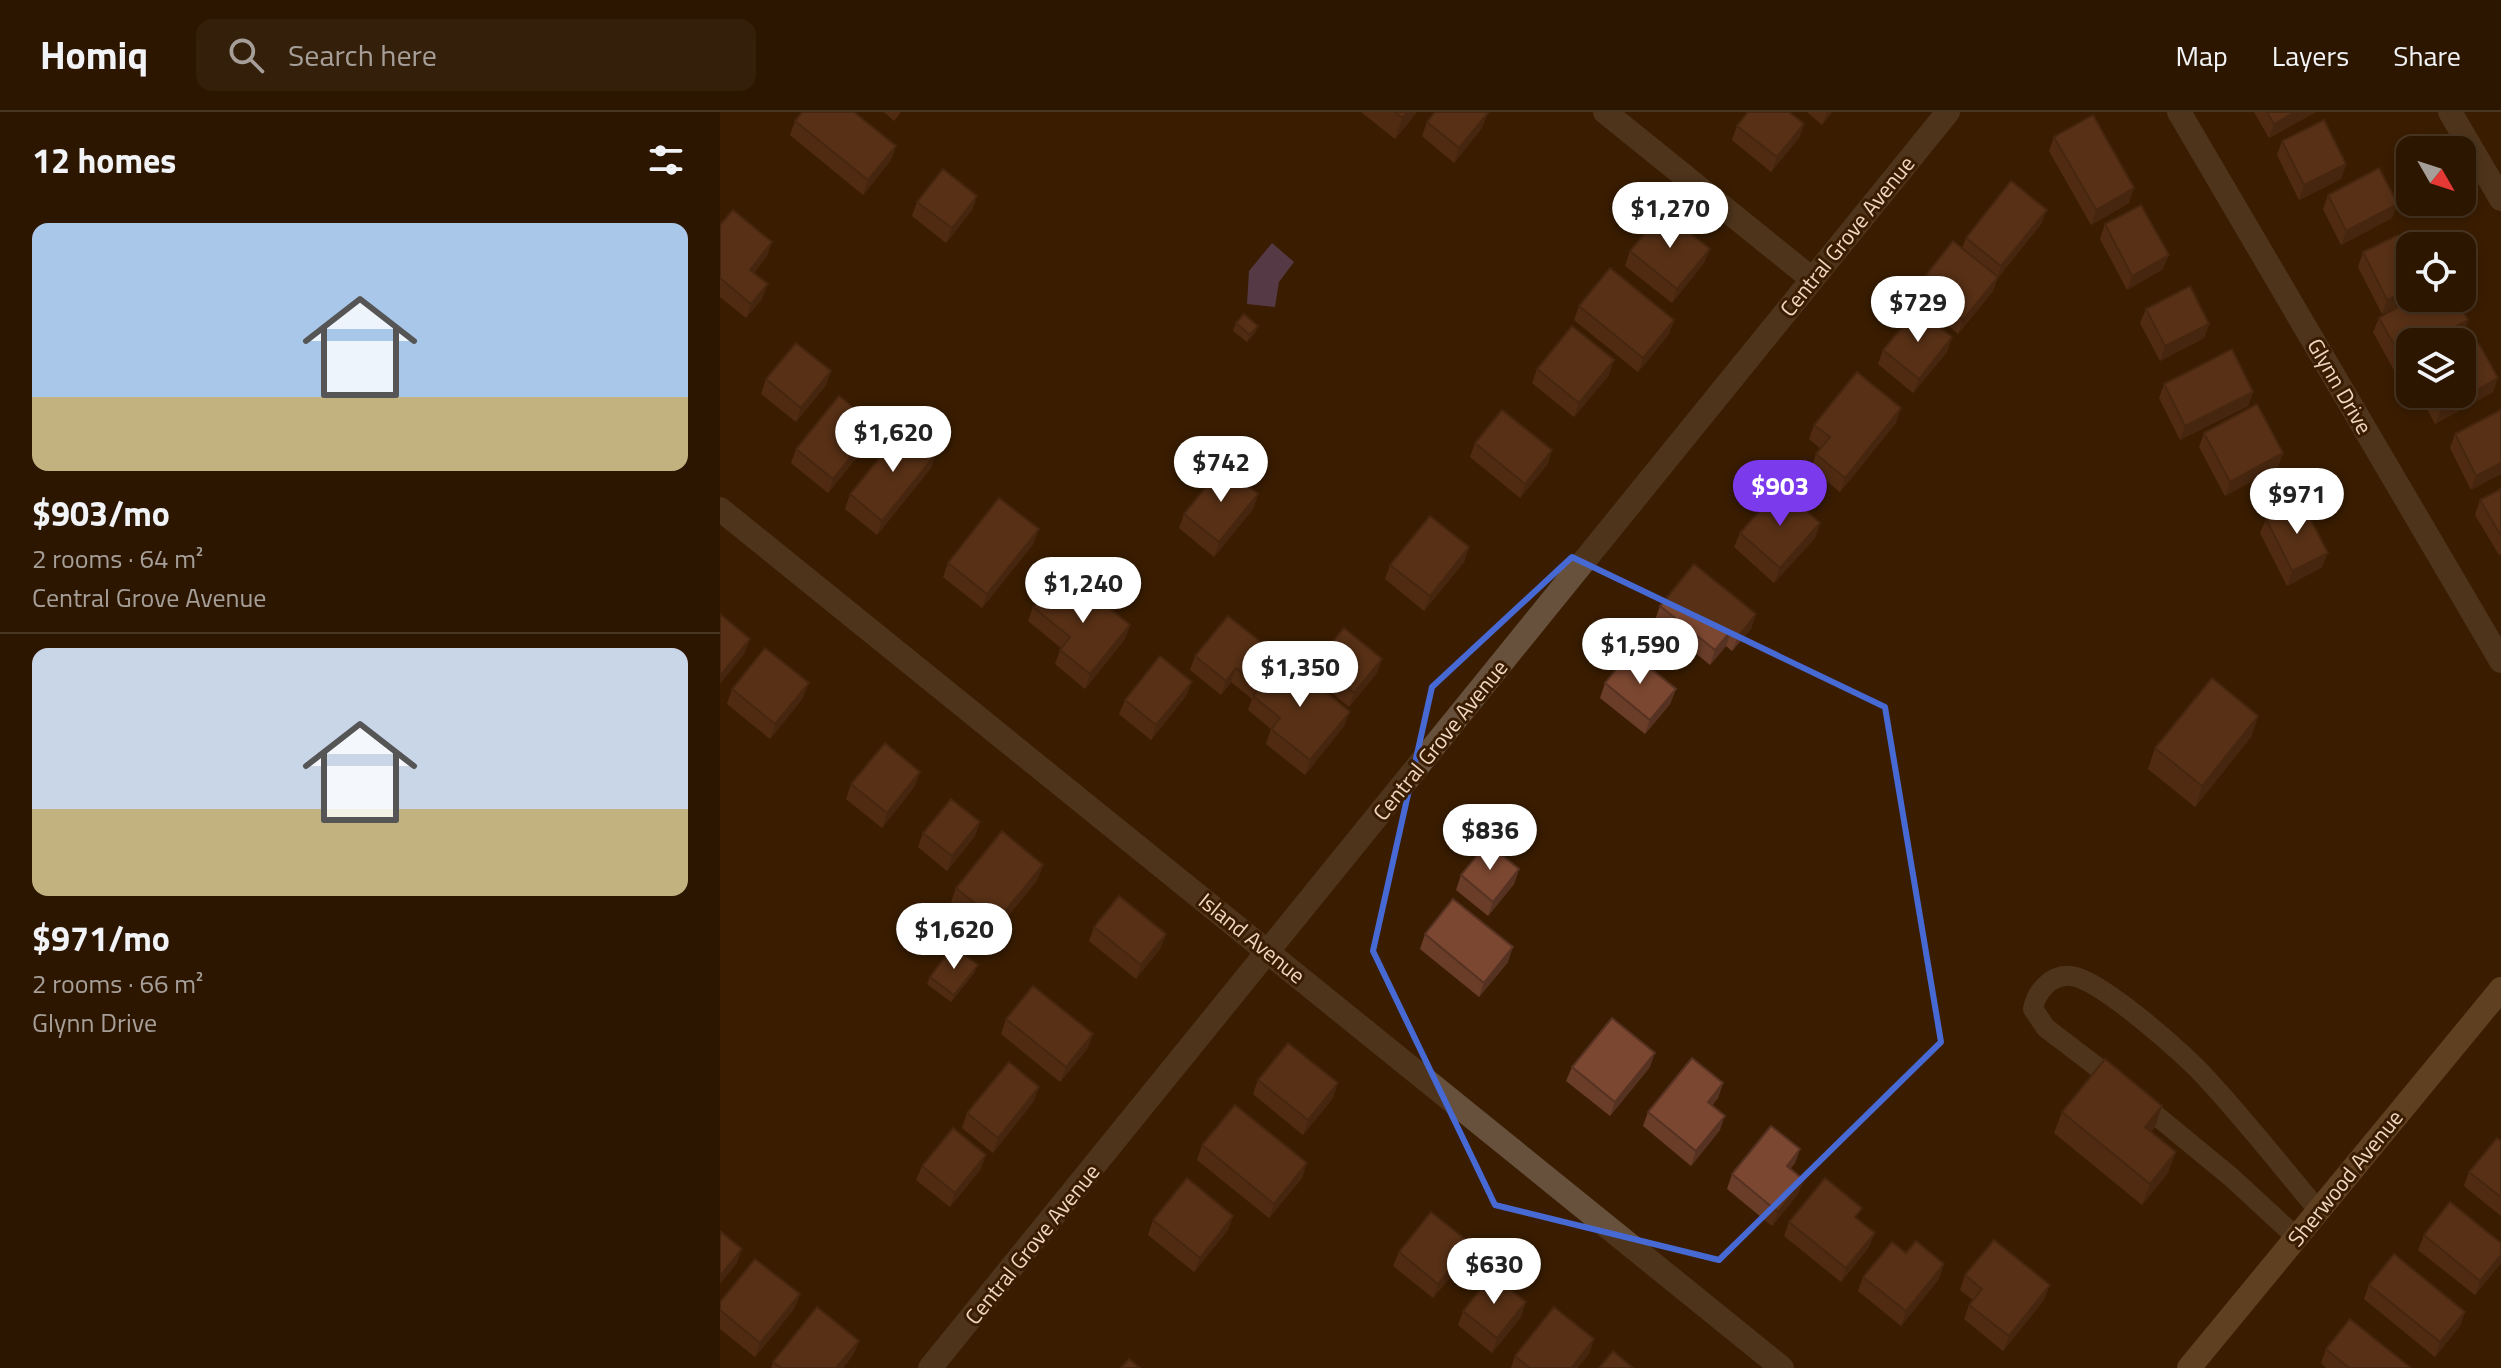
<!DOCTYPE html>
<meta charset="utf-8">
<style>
body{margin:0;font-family:"Titillium Web",sans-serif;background:#341f0a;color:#f1f3f6;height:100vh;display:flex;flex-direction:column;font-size:30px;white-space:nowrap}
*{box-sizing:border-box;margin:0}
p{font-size:26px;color:#a69f99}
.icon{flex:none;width:44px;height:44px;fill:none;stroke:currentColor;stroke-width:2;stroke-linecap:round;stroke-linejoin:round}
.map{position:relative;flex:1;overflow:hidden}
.drawer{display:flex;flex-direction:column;background:#2c1600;width:720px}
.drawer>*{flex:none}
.needle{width:52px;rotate:129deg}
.buttons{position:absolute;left:1676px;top:24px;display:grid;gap:16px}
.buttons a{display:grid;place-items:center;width:80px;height:80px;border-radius:16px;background:#2c1600;box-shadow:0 4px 12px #0003,0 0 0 2px #483522;font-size:40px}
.price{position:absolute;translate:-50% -68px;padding:0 18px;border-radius:28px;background:#fff;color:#222;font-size:26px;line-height:52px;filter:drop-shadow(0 2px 4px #0008)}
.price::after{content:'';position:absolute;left:50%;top:48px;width:24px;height:18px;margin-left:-12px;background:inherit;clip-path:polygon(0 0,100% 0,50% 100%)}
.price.selected{background:#7c3aed;color:#fff}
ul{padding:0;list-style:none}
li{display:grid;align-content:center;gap:16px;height:424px;padding:0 32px}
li+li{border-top:2px solid #483522}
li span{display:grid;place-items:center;height:248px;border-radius:16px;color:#555}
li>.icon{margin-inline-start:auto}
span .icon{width:144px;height:144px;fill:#fffc;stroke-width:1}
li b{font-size:34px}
h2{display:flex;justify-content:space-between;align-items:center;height:96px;padding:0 32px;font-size:34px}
header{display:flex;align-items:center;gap:48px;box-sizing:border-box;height:112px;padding:0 40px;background:#2c1600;border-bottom:2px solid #483522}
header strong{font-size:38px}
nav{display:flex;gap:44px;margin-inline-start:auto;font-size:28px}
.search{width:560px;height:72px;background:#341f0a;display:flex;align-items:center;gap:20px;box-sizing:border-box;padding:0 28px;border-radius:16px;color:#a69f99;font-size:30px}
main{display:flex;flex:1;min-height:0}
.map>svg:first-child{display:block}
.water{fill:#775c97}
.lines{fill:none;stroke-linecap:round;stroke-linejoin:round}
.lane{stroke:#67513d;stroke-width:20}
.street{stroke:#67513d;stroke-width:24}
.secondary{stroke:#8c6a49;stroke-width:24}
.wall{fill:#6a3d29}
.shaded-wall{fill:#563222}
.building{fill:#7b4730;stroke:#563222;stroke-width:2}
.marked{fill:none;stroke:#4769d3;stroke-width:6;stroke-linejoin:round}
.labels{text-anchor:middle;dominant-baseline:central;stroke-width:6;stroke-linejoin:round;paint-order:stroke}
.street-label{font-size:22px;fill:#efd7c1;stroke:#3a1d00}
</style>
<header>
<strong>Homiq</strong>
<div class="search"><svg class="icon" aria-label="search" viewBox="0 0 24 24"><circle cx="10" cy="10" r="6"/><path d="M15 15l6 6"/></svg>Search here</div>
<nav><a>Map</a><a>Layers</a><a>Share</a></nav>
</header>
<main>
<section class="drawer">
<h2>12 homes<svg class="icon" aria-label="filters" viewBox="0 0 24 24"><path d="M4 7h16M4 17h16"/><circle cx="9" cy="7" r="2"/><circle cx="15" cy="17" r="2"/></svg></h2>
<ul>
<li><span style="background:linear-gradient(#a9c7e8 70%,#c2b280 0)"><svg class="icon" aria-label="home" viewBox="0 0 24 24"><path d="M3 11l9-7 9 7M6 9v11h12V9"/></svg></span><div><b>$903/mo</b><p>2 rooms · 64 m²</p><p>Central Grove Avenue</p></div></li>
<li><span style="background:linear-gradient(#c9d6e8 65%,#c2b280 0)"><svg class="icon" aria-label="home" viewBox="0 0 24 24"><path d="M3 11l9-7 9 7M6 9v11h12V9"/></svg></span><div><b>$971/mo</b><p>2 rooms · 66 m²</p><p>Glynn Drive</p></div></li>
</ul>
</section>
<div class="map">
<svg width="1781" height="1256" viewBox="0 0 1781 1256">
<rect width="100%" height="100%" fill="#3a1d00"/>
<!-- water -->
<path class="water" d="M552 131 574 150 559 170 555 195 527 192 529 159Z
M394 451C409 457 420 462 419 479 415 488 408 491 399 487L395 477 381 466 380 458 385 453Z"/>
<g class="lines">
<!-- lane -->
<path class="lane" d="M1576 1125 1511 1065 1381 958 1326 916 1313 897C1316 880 1331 862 1351 864 1380 867 1466 943 1487 967 1526 1009 1562 1055 1599 1099"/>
<!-- street -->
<path class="street" d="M885 0 1092 167
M1459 0 1781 549
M1730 0 1781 87
M0 397 1062 1256
M210 1256 1228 0"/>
<!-- secondary -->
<path class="secondary" d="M1469 1256 1781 877"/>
</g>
<!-- wall -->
<path class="wall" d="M164 0H181L174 9Z
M641 0H697L675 27Z
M1087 0H1112L1102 13Z
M1534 0H1596L1549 26Z
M75 9 176 34 171 48 143 83 70 23Z
M707 10 762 16 734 51 702 24Z
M1084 12 1079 26 1051 60 1012 28 1017 14Z
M1334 25 1409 91 1371 113 1329 39Z
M1562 29 1626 52 1621 67 1579 88 1557 43Z
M1608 83 1672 106 1621 133 1603 97Z
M257 84 252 98 226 131 192 104 197 90Z
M1327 98 1321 112 1277 167 1273 179 1238 222 1194 186 1199 172 1242 136 1246 126Z
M1385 112 1443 157 1407 178 1380 127Z
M0 113 47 144 34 161 42 187 26 206 0 185Z
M990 137 984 151 952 191 905 154 910 139Z
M1643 140 1690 186 1748 208 1743 222 1675 260 1653 220 1659 206 1683 192 1662 202 1638 155Z
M859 194 954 208 949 222 918 260 854 208Z
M1426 197 1489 212 1484 226 1440 249 1420 211Z
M516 211 535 221 527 230 513 219Z
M1232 225 1227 240 1193 281 1158 252 1163 238Z
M817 257 889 263 854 305 812 271Z
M111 259 106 273 76 310 41 282 46 267Z
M1444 272 1533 280 1528 294 1460 328 1439 286Z
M1773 280 1715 312 1699 282H1742Z
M1781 298 1751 378 1730 336 1735 322Z
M1176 311 1120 380 1091 357 1096 342 1101 337 1089 327 1094 313Z
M1484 321 1563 341 1558 355 1505 384 1479 335Z
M151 328 108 381 71 351 76 337Z
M755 331 832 338 827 353 800 386 750 345Z
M211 356 157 423 125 397 130 382Z
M1781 377V442L1779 443 1755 403 1760 388Z
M538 382 533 397 494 445 459 416 464 402Z
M1546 407 1602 455 1567 474 1540 421Z
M1100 411 1095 426 1054 471 1014 435 1020 421Z
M314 431 262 496 223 465 228 451Z
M749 435 744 450 704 499 665 467 670 453Z
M352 488 410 513 405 527 365 577 335 552 341 536 308 509 313 495Z
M940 494 1031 517 1012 539 1006 534 990 553 935 508Z
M475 544 558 553 624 614 585 663 546 632 551 617 528 598 532 587 511 570 501 583 470 558Z
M596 550 657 561 629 595 591 564Z
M885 571 956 577 950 592 925 622 880 586Z
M12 577 83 586 50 627 7 592Z
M466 584 431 628 399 602 405 588Z
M1538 604 1531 625 1475 695 1428 657 1435 636Z
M131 672 195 674 162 716 126 687Z
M203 721 255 724 227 759 198 735Z
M799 757 794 772 768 804 736 778 741 763Z
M318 767 272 824 231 790 236 776Z
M374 815 446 822 440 837 416 867 369 829Z
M705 822 788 850 759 885 700 837Z
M255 860 231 890 207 872 210 865Z
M286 907 368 936 340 970 281 922Z
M852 955H930L890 1004 846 969Z
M538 968 613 986 583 1023 533 982Z
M1003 971 998 986 992 993 1000 1018 971 1054 923 1014 928 1000Z
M314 989 273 1041 242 1016 247 1001Z
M1442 994 1435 1015 1431 1020 1448 1061 1422 1093 1334 1021 1342 1000Z
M1781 1029V1104L1744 1074 1749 1060Z
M482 1033 582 1066 549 1106 477 1048Z
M1080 1037 1075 1051 1070 1057 1084 1068 1078 1082 1052 1114 1007 1077 1012 1062Z
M202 1054 261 1057 230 1095 196 1068Z
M513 1104 508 1118 474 1160 428 1123 433 1108Z
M1138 1108 1149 1135 1121 1170 1064 1124 1069 1110Z
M1704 1123 1781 1131V1151L1755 1183 1698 1138Z
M751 1132 746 1146 713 1186 673 1154 679 1140Z
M1186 1141 1219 1167 1181 1214 1138 1179 1143 1165Z
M1245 1163 1324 1188 1283 1239 1244 1207 1249 1193 1253 1188 1240 1178Z
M1649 1173 1745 1200 1740 1214 1715 1245 1644 1187Z
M80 1182 74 1197 35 1245 0 1217V1190Z
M743 1199 801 1205 772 1241 738 1213Z
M139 1229 133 1243 123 1256H51L53 1250Z
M1606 1237 1691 1256H1606L1601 1251Z
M869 1242 857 1256H791L795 1244Z"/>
<!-- shaded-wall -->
<path class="shaded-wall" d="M688 0H697L675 27 682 6Z
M1107 0H1112L1102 13Z
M1575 0H1596L1549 26 1554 12Z
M768 1 762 16 734 51 739 36Z
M1084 12 1079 26 1051 60 1057 45Z
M176 34 171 48 143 83 148 68Z
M1626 52 1621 67 1579 88 1584 73Z
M1414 76 1409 91 1371 113 1376 98Z
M257 84 252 98 226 131 232 116Z
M1678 92 1672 106 1621 133 1626 119Z
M1327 98 1321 112 1277 167 1273 179 1238 222 1243 208 1276 167 1281 154Z
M52 130 47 144 24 172 30 158Z
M990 137 984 151 952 191 957 177Z
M1449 143 1443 157 1407 178 1412 164Z
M48 172 42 187 26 206 31 192Z
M1690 177V186H1695L1662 202 1667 188Z
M954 208 949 222 918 260 923 246Z
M1748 208 1743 222 1729 230H1708Z
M1489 212 1484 226 1440 249 1445 234Z
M538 214 535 221 527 230 530 223Z
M1232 225 1227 240 1193 281 1199 267Z
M1690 240V251L1675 260 1681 245Z
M894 248 889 263 854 305 859 291Z
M111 259 106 273 76 310 81 296Z
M1778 266 1773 280 1715 312 1721 298Z
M1533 280 1528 294 1460 328 1465 314Z
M1181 296 1176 311 1120 380 1125 366Z
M156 314 151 328 108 381 113 367Z
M832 338 827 353 800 386 805 372Z
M1563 341 1558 355 1505 384 1510 370Z
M216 342 211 356 157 423 162 409Z
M1781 351V362L1751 378 1756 364Z
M538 382 533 397 494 445 499 430Z
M1100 411 1095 426 1054 471 1060 456Z
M319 417 314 431 262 496 267 482Z
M749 435 744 450 704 499 710 484Z
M1608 441 1602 455 1567 474 1572 459Z
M1036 502 1031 517 1012 539 1018 525Z
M410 513 405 527 365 577 370 562Z
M1011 519 1006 534 990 553 995 538Z
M30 527 25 541 0 572V564Z
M561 546 555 561 534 585 538 574Z
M662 547 657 561 629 595 634 581Z
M516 556 511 570 501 583 506 569Z
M472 570 466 584 431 628 436 613Z
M89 571 83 586 50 627 55 612Z
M956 577 950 592 925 622 930 608Z
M630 600 624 614 585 663 590 648Z
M1538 604 1531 625 1475 695 1482 674Z
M200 660 195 674 162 716 167 701Z
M260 710 255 724 227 759 232 744Z
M323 753 318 767 272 824 277 809Z
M799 757 794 772 768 804 773 790Z
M446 822 440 837 416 867 421 853Z
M793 835 788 850 759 885 764 871Z
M258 853 255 860 231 890 234 883Z
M373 922 368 936 340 970 346 955Z
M935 941 930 955 890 1004 895 990Z
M618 971 613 986 583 1023 588 1008Z
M1003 971 998 986 983 1005 988 990Z
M319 975 314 989 273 1041 278 1026Z
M1442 994 1435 1015 1417 1036 1425 1015Z
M1005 1004 1000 1018 971 1054 976 1039Z
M1080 1037 1075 1051 1061 1068 1067 1054Z
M1456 1040 1448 1061 1422 1093 1430 1072Z
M266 1043 261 1057 230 1095 235 1081Z
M587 1051 582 1066 549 1106 554 1092Z
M1084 1068 1078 1082 1052 1114 1058 1100Z
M513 1104 508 1118 474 1160 480 1146Z
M1155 1121 1149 1135 1121 1170 1126 1156Z
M751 1132 746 1146 713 1186 718 1172Z
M22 1137 17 1151 0 1172V1164Z
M1781 1143V1151L1755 1183 1760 1169Z
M1224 1152 1219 1167 1181 1214 1186 1199Z
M1330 1173 1324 1188 1283 1239 1289 1224Z
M80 1182 74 1197 35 1245 40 1231Z
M806 1190 801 1205 772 1241 777 1226Z
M1745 1200 1740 1214 1715 1245 1720 1230Z
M874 1227 869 1242 857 1256H851Z
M139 1229 133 1243 123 1256H116Z"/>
<!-- building -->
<path class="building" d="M82 0H134L176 34 148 68 75 9Z
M675 0H688L682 6Z
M715 0H766L768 1 739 36 707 10Z
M1028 0H1069L1084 12 1057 45 1017 14Z
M1547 0H1575L1554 12Z
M1373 3 1414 76 1376 98 1334 25Z
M1604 8 1626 52 1584 73 1562 29Z
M1659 56 1678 92 1626 119 1608 83Z
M223 57 257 84 232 116 197 90Z
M1291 69 1327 98 1281 154 1246 126Z
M1421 93 1449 143 1412 164 1385 112Z
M13 98 52 130 30 158 48 172 31 192 0 166V113Z
M943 99 990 137 957 177 910 139Z
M1678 123 1690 146V177L1667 188 1643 140Z
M1233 129 1278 165 1243 208 1199 172Z
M890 156 954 208 923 246 859 194Z
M1470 174 1489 212 1445 234 1426 197Z
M1694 186H1736L1748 208 1708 230H1690V240L1681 245 1659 206Z
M1197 197 1232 225 1199 267 1163 238Z
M524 202 538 214 530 223 516 211Z
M852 214 894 248 859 291 817 257Z
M76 231 111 259 81 296 46 267Z
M1759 232 1778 266 1721 298 1712 282H1742V241Z
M1512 237 1533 280 1465 314 1444 272Z
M1137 260 1181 296 1125 366 1096 342 1110 325 1094 313Z
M119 284 156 314 113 367 76 337Z
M1537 292 1563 341 1510 370 1484 321Z
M782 298 832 338 805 372 755 331Z
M1781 298V351L1756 364 1735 322Z
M184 316 216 342 162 409 130 382Z
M503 354 538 382 499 430 464 402Z
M1061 375 1100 411 1060 456 1020 421Z
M1781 377V424L1760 388Z
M279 386 319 417 267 482 228 451Z
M1581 389 1608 441 1572 459 1546 407Z
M710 404 749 435 710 484 670 453Z
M974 452 1036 502 1018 525 1011 519 995 538 940 494Z
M332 472 352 488 363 475 410 513 370 562 340 538 350 525 313 495Z
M0 502 30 527 0 564Z
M508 504 561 546 538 574 516 556 506 569 475 544Z
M624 516 662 547 634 581 596 550Z
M45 536 89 571 55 612 12 577Z
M910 540 956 577 930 608 885 571Z
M440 544 472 570 436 613 405 588Z
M564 546 630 600 590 648 551 617 560 606 533 584Z
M1492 566 1538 604 1482 674 1435 636Z
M165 631 200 660 167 701 131 672Z
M231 687 260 710 232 744 203 721Z
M282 719 323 753 277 809 236 776Z
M767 731 799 757 773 790 741 763Z
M399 784 446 822 421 853 374 815Z
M733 787 793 835 764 871 705 822Z
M233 834 258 853 234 883 210 865Z
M313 874 373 922 346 955 286 907Z
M892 906 935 941 895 990 852 955Z
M568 931 618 971 588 1008 538 968Z
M972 946 1003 971 988 990 1005 1004 976 1039 928 1000Z
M1385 947 1442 994 1425 1015 1456 1040 1430 1072 1342 1000Z
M289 950 319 975 278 1026 247 1001Z
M515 993 587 1051 554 1092 482 1033Z
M1051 1014 1080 1037 1067 1054 1084 1068 1058 1100 1012 1062Z
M233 1016 266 1043 235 1081 202 1054Z
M1777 1026 1781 1029V1085L1749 1060Z
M467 1066 513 1104 480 1146 433 1108Z
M1105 1066 1142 1096 1135 1105 1155 1121 1126 1156 1069 1110Z
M1730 1090 1781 1131V1143L1760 1169 1704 1123Z
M711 1100 751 1132 718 1172 679 1140Z
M0 1119 22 1137 0 1164Z
M1274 1128 1330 1173 1289 1224 1249 1193 1262 1177 1245 1163Z
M1196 1129 1224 1152 1186 1199 1143 1165 1172 1130 1186 1141Z
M1674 1142 1745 1200 1720 1230 1649 1173Z
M35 1147 80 1182 40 1231 0 1198V1190Z
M772 1163 806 1190 777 1226 743 1199Z
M97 1195 139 1229 116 1256H61L53 1250Z
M834 1195 874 1227 851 1256H810L795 1244Z
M1630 1207 1691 1256H1629L1606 1237Z
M893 1239 913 1256H879Z
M409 1247 420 1256H401Z"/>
<!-- marked area -->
<path d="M0 0H1781V1256H0ZM852 445 1165 595 1221 930 999 1148 775 1093 653 839 712 575Z" fill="#3a1d00" fill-opacity=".55" fill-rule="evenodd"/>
<path class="marked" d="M852 445 1165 595 1221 930 999 1148 775 1093 653 839 712 575Z"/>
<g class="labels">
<!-- street labels -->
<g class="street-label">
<text transform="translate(1127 124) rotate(-51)">Central Grove Avenue</text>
<text transform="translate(1620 274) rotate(60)">Glynn Drive</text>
<text transform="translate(720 628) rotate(-51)">Central Grove Avenue</text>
<text transform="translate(532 826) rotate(39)">Island Avenue</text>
<text transform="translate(1625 1066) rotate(-51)">Sherwood Avenue</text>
<text transform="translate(312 1132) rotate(-51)">Central Grove Avenue</text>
</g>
</g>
</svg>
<div class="buttons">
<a><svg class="needle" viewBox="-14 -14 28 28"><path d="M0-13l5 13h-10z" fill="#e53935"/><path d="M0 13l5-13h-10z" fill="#a69f99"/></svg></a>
<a><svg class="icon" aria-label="locate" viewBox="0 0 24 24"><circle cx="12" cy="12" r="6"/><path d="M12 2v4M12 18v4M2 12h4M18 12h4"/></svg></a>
<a><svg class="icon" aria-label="layers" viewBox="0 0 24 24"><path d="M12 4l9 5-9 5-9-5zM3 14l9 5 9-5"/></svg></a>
</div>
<b class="price" style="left:950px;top:138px">$1,270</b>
<b class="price" style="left:1198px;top:232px">$729</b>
<b class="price" style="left:173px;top:362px">$1,620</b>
<b class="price" style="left:501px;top:392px">$742</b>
<b class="price selected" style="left:1060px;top:416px">$903</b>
<b class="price" style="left:1577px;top:424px">$971</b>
<b class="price" style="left:363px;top:513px">$1,240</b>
<b class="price" style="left:920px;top:574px">$1,590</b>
<b class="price" style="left:580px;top:597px">$1,350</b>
<b class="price" style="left:770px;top:760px">$836</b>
<b class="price" style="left:234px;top:859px">$1,620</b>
<b class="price" style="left:774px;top:1194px">$630</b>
</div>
</main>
